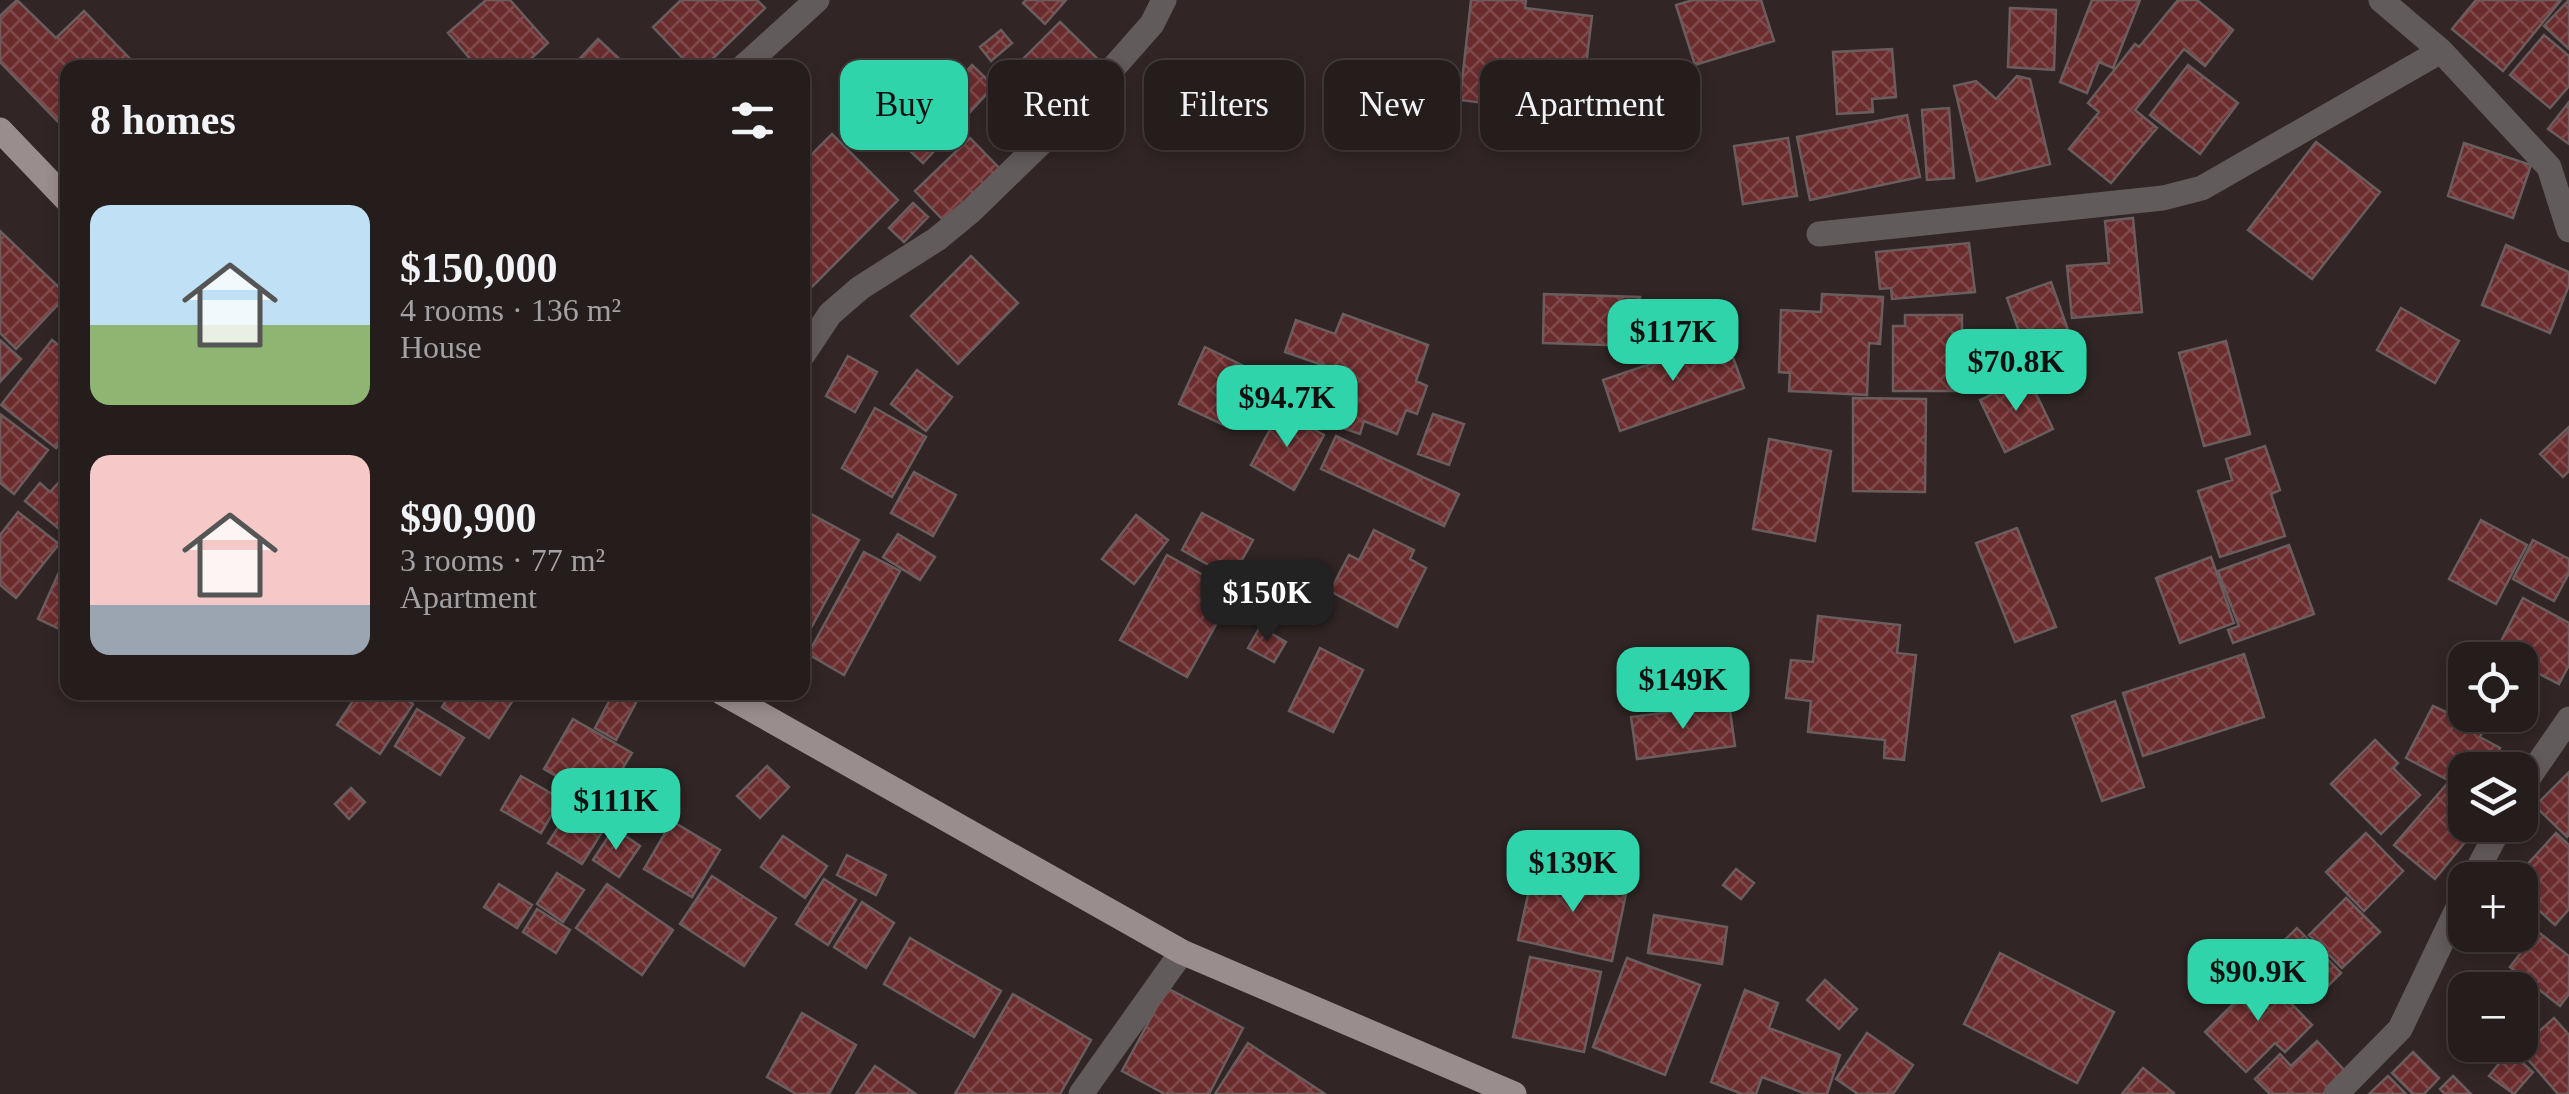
<!DOCTYPE html>
<meta charset="utf-8">
<style>
body{margin:0;font-family:Georgia,serif;background:#312929;color:#f1f3f6;height:100vh;display:flex;flex-direction:column;font-size:38px;white-space:nowrap}
*{box-sizing:border-box;margin:0}
p{font-size:32px;color:#a3a1a3}
.icon{flex:none;width:55px;height:55px;fill:none;stroke:currentColor;stroke-width:2;stroke-linecap:round;stroke-linejoin:round}
.map{position:relative;flex:1;overflow:hidden}
.sheet{position:absolute;left:60px;top:60px;width:750px;height:640px;display:flex;flex-direction:column;background:#251c1c;border-radius:20px;box-shadow:0 5px 15px #0003,0 0 0 2px #423a3b}
.sheet>*{flex:none}
.top-card{position:absolute;left:840px;top:60px;width:950px;height:90px;display:flex;gap:20px}
.buttons{position:absolute;left:2448px;top:642px;display:grid;gap:20px}
.buttons a{display:grid;place-items:center;width:90px;height:90px;border-radius:20px;background:#251c1c;box-shadow:0 5px 15px #0003,0 0 0 2px #423a3b;font-size:50px}
.price{position:absolute;translate:-50% -85px;padding:0 22px;border-radius:20px;background:#2fd4aa;color:#111;font-size:32px;line-height:65px;filter:drop-shadow(0 2px 5px #0008)}
.price::after{content:'';position:absolute;left:50%;top:60px;width:30px;height:22px;margin-left:-15px;background:inherit;clip-path:polygon(0 0,100% 0,50% 100%)}
.price.current{background:#222;color:#fff}
ul{padding:0;list-style:none}
li{display:flex;align-items:center;gap:30px;height:250px;padding:0 30px}
li span{display:grid;place-items:center;flex:none;width:280px;height:200px;border-radius:20px;color:#555}
li>.icon{margin-inline-start:auto}
span .icon{width:120px;height:120px;fill:#fffc;stroke-width:1}
li b{font-size:42px}
h2{display:flex;justify-content:space-between;align-items:center;height:120px;padding:0 30px;font-size:42px}
.chip{padding:0 35px;border-radius:20px;background:#251c1c;box-shadow:0 5px 15px #0003,0 0 0 2px #423a3b;font-size:35px;line-height:90px}
.chip.current{background:#2fd4aa;color:#111}
.map>svg:first-child{display:block}
.building{fill:url(#building-cross-hatch);stroke:#6b5d5d;stroke-width:2.5}
.lines{fill:none;stroke-linecap:round;stroke-linejoin:round}
.minor{stroke:#625b5b;stroke-width:25}
.primary{stroke:#9a8d8d;stroke-width:25}
</style>
<div class="map">
<svg width="2569" height="1094" viewBox="0 0 2569 1094">
<defs>
<pattern id="building-cross-hatch" width="8" height="8" patternUnits="userSpaceOnUse" patternTransform="scale(2.5)"><rect width="8" height="8" fill="#6b2c2e"/><path d="M0 0l8 8M0 8l8-8" fill="none" stroke="#7f4a4b"/></pattern>
</defs>
<rect width="100%" height="100%" fill="#312525"/>
<!-- building -->
<path class="building" d="M17 0 56 38 84 11 136 65 68 68 67 131 0 62V16Z
M486 0H510L548 43 521 68H478L448 33Z
M681 0H757L765 8 703 68H692L653 27Z
M1026 0H1066L1045 24 1023 3Z
M1471 0H1526L1525 8 1592 16 1580 115 1460 100Z
M1693 0H1761L1774 41 1695 65 1676 5Z
M2092 0H2140L2113 68 2099 62 2087 93 2060 82Z
M2178 0H2197L2233 30 2205 66 2184 49 2135 110 2157 128 2111 183 2069 149 2099 112 2088 103 2135 44 2139 47Z
M2476 0H2561L2503 71 2452 29Z
M2569 0V49L2544 26Z
M2010 8 2056 10 2054 70 2008 67Z
M1060 22 1105 66 1054 119 1008 74Z
M1001 30 1012 43 991 61 980 47Z
M2544 35 2569 56V86L2550 108 2510 75Z
M598 39 629 68H571Z
M1892 49 1896 97 1872 99 1873 112 1837 114 1833 52Z
M972 65 994 86 923 163 900 142Z
M2188 65 2238 103 2200 154 2150 115Z
M2017 76 2030 79 2050 164 1977 181 1954 86 1976 81 1996 99Z
M2569 102V144L2548 129Z
M1949 108 1954 178 1927 180 1922 110Z
M1907 115 1920 177 1810 200 1797 137Z
M832 134 898 200 802 297V164Z
M970 138 1002 171 947 224 915 191Z
M1788 138 1797 196 1743 204 1734 146Z
M2316 142 2380 192 2312 279 2248 230Z
M2464 143 2531 165 2513 218 2448 196Z
M913 203 928 217 904 242 889 228Z
M2133 218 2142 312 2072 318 2067 266 2109 263 2105 221Z
M0 231 67 295 16 349 0 333Z
M1969 243 1975 292 1892 299 1891 288 1880 289 1876 252Z
M2506 245 2569 272V285L2550 333 2482 305Z
M971 256 1018 303 958 364 911 316Z
M2051 282 2085 378 2041 393 2007 298Z
M1544 294 1640 297 1639 346 1543 343Z
M1822 294 1883 297 1880 344 1869 343 1867 395 1789 391 1790 373 1779 372 1781 310 1821 312Z
M2401 308 2459 341 2435 383 2377 350Z
M1343 314 1428 345 1416 381 1427 386 1417 414 1406 410 1397 434 1364 421 1360 434 1307 416 1325 366 1285 352 1296 320 1335 334Z
M1905 315H1962V391H1893V326H1905Z
M1726 338 1744 388 1620 431 1603 380Z
M0 340 21 359 0 382Z
M52 340 68 352V433L56 448 1 405Z
M2226 341 2250 434 2204 446 2179 353Z
M1205 347 1256 372 1230 428 1179 404Z
M848 356 877 372 855 412 826 396Z
M917 370 952 397 926 431 891 404Z
M2028 377 2053 429 2005 452 1980 400Z
M1853 398 1926 399 1925 492 1853 491Z
M875 408 926 437 892 497 842 468Z
M1280 411 1324 435 1294 490 1251 465Z
M0 414 48 450 14 494 0 483Z
M1433 414 1464 424 1449 465 1418 454Z
M2569 427V471L2563 477 2540 454Z
M1336 436 1459 494 1444 526 1321 469Z
M1769 439 1831 451 1815 541 1753 529Z
M2265 446 2280 490 2271 494 2285 536 2220 557 2198 491 2232 480 2226 459Z
M68 472V536L25 501 40 483 50 492Z
M914 472 956 495 933 536 891 513Z
M802 509 859 540 805 639 802 638Z
M18 512 59 544 16 598 0 585V535Z
M1202 513 1253 540 1232 578 1182 550Z
M1136 515 1168 540 1134 584 1102 559Z
M2481 520 2527 545 2496 604 2449 579Z
M2017 528 2056 627 2015 642 1976 543Z
M1374 530 1414 550 1410 559 1426 568 1397 627 1330 591 1349 555 1359 560Z
M898 534 935 557 920 580 883 557Z
M2533 540 2569 559V573L2554 601 2513 579Z
M2289 545 2314 614 2233 643 2228 630 2239 626 2218 571Z
M864 552 900 571 844 675 808 654Z
M1167 555 1234 592 1187 677 1120 640Z
M2211 557 2234 623 2180 643 2156 578Z
M61 568 68 571V633L38 619Z
M2523 598 2569 623V665L2559 684 2520 664V660L2496 651Z
M1818 616 1900 625 1897 653 1916 655 1904 760 1884 758 1885 740 1808 732 1811 701 1786 698 1791 660 1813 662Z
M1260 627 1286 642 1274 662 1248 648Z
M1320 648 1363 670 1333 732 1289 711Z
M2244 654 2264 717 2143 756 2123 693Z
M359 692H395L413 704 380 754 337 725Z
M451 692H518L489 738 442 707Z
M614 692H631L639 697 616 740 595 728Z
M2115 701 2144 787 2102 801 2072 716Z
M2454 702 2465 707V715H2480L2488 719 2480 737 2500 748 2489 770H2465V789L2406 758 2433 706 2448 713Z
M1729 704 1735 746 1637 759 1631 717Z
M417 709 464 738 440 775 395 746Z
M573 719 632 753 613 784 604 778 593 797 544 769Z
M2375 740 2398 763 2393 768 2420 795 2381 834 2331 784Z
M767 766 789 787 760 818 737 796Z
M2569 772V835L2567 837 2535 806Z
M521 776 561 799 541 833 501 810Z
M2446 785 2465 801V825H2479L2435 879 2394 845Z
M351 788 365 802 349 819 335 804Z
M568 812 602 832 582 864 548 843Z
M672 821 720 850 692 897 644 869Z
M614 828 640 846 619 877 593 860Z
M2366 833 2403 871 2364 911 2326 872Z
M2556 833 2569 845V909L2555 925 2520 893V880H2513Z
M783 836 827 866 805 898 761 867Z
M847 855 886 875 876 895 837 875Z
M1534 868 1627 889 1612 961 1518 940Z
M1736 869 1754 883 1741 899 1723 885Z
M557 873 584 890 563 922 537 904Z
M712 876 776 918 744 966 680 924Z
M824 879 856 900 828 945 796 924Z
M499 884 532 905 517 928 484 907Z
M607 884 673 930 642 975 576 928Z
M2346 898 2380 932 2342 968 2309 935Z
M862 902 894 923 866 968 834 947Z
M537 909 570 930 556 953 523 932Z
M1654 915 1727 927 1722 964 1648 953Z
M2297 928 2341 973 2320 994 2304 977 2297 984 2268 956Z
M2537 931 2569 956V994L2560 1006 2510 967Z
M910 938 1001 991 974 1037 884 984Z
M2000 953 2114 1012 2077 1083 1964 1024Z
M1530 957 1601 972 1584 1052 1513 1037Z
M1627 958 1700 985 1665 1075 1593 1047Z
M2263 974 2312 1025 2285 1052 2275 1043 2246 1072 2205 1032Z
M1825 980 1857 1009 1839 1029 1807 1000Z
M1167 988 1243 1028 1209 1094H1165L1122 1071Z
M1745 990 1778 1003 1769 1028 1840 1055 1827 1094H1806L1762 1077 1756 1094H1742L1711 1082Z
M1013 994 1091 1040 1060 1094H955Z
M802 1013 856 1045 829 1094H796L767 1077Z
M2554 1018 2569 1035V1094H2558L2519 1049Z
M1867 1033 1913 1065 1893 1094H1858L1836 1079Z
M2317 1041 2346 1072 2323 1094H2270L2255 1079 2280 1054 2291 1066Z
M1248 1043 1325 1094H1215Z
M2509 1051 2533 1072 2514 1094 2489 1076Z
M2413 1052 2439 1078 2424 1094H2413L2392 1073Z
M875 1066 916 1094H856Z
M2143 1068 2174 1093 2173 1094H2122Z
M2388 1076 2406 1094H2369Z
M2453 1076 2471 1094H2445L2440 1089Z"/>
<g class="lines">
<!-- minor -->
<path class="minor" d="M2381 0 2441 51 2549 167 2569 230
M742 68 817 0
M1819 234 2163 198 2202 188 2441 51
M802 356 830 314 860 288 937 239 971 211 1084 101 1152 24 1164 0
M2520 790 2569 719
M2472 880 2501 825
M1081 1094 1182 952
M2336 1094 2400 1029 2465 893"/>
<!-- primary -->
<path class="primary" d="M0 130 68 201
M721 692 1182 952 1514 1094"/>
</g>
</svg>
<div class="buttons">
<a><svg class="icon" aria-label="locate" viewBox="0 0 24 24"><circle cx="12" cy="12" r="6"/><path d="M12 2v4M12 18v4M2 12h4M18 12h4"/></svg></a>
<a><svg class="icon" aria-label="layers" viewBox="0 0 24 24"><path d="M12 4l9 5-9 5-9-5zM3 14l9 5 9-5"/></svg></a>
<a>+</a>
<a>−</a>
</div>
<b class="price" style="left:1673px;top:384px">$117K</b>
<b class="price" style="left:2016px;top:414px">$70.8K</b>
<b class="price" style="left:1287px;top:450px">$94.7K</b>
<b class="price current" style="left:1267px;top:645px">$150K</b>
<b class="price" style="left:1683px;top:732px">$149K</b>
<b class="price" style="left:616px;top:853px">$111K</b>
<b class="price" style="left:1573px;top:915px">$139K</b>
<b class="price" style="left:2258px;top:1024px">$90.9K</b>
<div class="top-card">
<a class="chip current">Buy</a>
<a class="chip">Rent</a>
<a class="chip">Filters</a>
<a class="chip">New</a>
<a class="chip">Apartment</a>
</div>
<section class="sheet">
<h2>8 homes<svg class="icon" aria-label="filters" viewBox="0 0 24 24"><path d="M4 7h16M4 17h16"/><circle cx="9" cy="7" r="2"/><circle cx="15" cy="17" r="2"/></svg></h2>
<ul>
<li><span style="background:linear-gradient(#bfe0f5 60%,#8fb573 0)"><svg class="icon" aria-label="home" viewBox="0 0 24 24"><path d="M3 11l9-7 9 7M6 9v11h12V9"/></svg></span><div><b>$150,000</b><p>4 rooms · 136 m²</p><p>House</p></div></li>
<li><span style="background:linear-gradient(#f6c9c9 75%,#9aa5b1 0)"><svg class="icon" aria-label="home" viewBox="0 0 24 24"><path d="M3 11l9-7 9 7M6 9v11h12V9"/></svg></span><div><b>$90,900</b><p>3 rooms · 77 m²</p><p>Apartment</p></div></li>
</ul>
</section>
</div>
